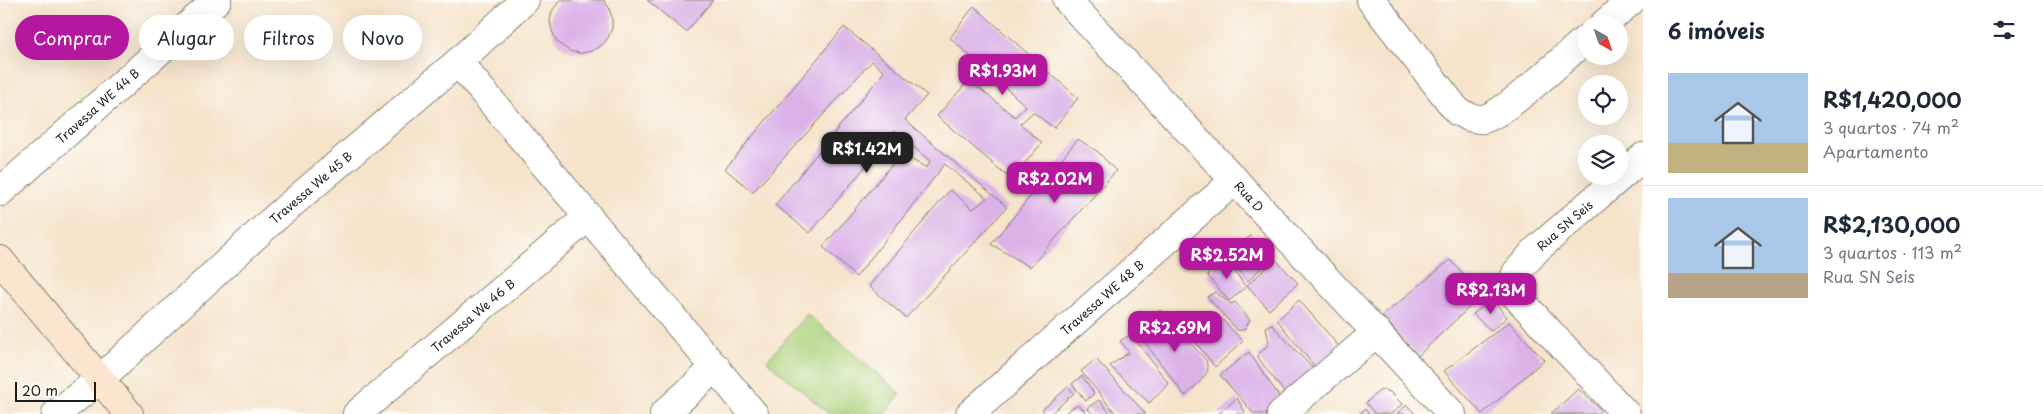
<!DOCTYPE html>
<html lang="pt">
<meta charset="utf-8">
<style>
body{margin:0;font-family:"Playpen Sans",sans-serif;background:#f2f2f3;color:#1f2937;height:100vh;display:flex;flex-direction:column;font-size:19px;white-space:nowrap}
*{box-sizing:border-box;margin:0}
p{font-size:16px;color:#747a83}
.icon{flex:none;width:28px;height:28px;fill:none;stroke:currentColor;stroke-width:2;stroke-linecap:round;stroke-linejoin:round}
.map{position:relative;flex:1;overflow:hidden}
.side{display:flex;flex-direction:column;background:#fff;width:400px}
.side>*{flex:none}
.hud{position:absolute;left:15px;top:15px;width:475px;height:45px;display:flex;gap:10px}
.needle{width:32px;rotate:140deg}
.tools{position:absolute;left:1578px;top:15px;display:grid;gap:10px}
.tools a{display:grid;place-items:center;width:50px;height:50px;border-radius:50%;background:#fff;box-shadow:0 5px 20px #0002;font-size:25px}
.scale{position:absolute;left:15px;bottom:12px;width:81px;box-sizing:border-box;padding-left:5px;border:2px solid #1c1c1c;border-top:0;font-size:14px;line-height:18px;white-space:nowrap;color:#1c1c1c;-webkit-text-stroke:4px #fdfcf7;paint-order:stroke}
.price{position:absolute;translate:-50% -42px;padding:0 11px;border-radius:10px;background:#b5179e;color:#fff;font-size:16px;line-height:32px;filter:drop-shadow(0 1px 2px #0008)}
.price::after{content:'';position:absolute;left:50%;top:30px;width:15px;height:11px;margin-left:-8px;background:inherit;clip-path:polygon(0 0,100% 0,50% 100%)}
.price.on{background:#222;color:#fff}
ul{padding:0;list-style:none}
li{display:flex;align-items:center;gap:15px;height:125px;padding:0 25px}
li+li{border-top:1px solid #e0e1e3}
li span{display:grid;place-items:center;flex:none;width:140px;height:100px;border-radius:0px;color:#555}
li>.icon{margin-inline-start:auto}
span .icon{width:60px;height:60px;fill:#fffc;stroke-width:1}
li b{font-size:21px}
h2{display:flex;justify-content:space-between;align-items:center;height:60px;padding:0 25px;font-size:21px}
.chip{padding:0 18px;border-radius:22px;background:#fff;box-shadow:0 5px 20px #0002;font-size:18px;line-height:45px}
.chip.on{background:#b5179e;color:#fff}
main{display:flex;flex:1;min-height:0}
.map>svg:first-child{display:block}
.pitch{fill:#acd27c;stroke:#64774c}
.building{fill:#dbb2e8}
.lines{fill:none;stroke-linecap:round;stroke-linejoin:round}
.minor-casing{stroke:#888073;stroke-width:30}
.secondary-casing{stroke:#888073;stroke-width:30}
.minor{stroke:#fff;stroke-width:28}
.secondary{stroke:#fce5cf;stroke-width:28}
.labels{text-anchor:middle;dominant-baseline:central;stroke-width:4;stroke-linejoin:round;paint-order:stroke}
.street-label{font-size:12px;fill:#1c1c1c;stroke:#fdfcf7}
</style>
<main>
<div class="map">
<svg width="1643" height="414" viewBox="0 0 1643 414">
<rect width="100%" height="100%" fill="#fdfcf7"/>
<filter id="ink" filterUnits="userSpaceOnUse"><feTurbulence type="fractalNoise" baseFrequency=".02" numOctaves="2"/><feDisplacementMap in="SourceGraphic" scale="10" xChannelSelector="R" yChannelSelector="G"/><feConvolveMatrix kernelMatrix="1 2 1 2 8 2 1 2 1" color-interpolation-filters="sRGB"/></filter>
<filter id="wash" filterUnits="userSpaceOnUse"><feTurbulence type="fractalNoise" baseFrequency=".0096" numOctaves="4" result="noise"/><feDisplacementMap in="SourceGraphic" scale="20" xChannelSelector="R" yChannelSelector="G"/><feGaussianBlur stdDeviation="1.12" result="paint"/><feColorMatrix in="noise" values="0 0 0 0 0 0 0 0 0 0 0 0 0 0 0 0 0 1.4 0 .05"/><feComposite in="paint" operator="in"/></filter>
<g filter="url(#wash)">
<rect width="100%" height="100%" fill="#f5e3ca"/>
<!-- pitch -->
<path class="pitch" d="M807 314 901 394 884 414H829L767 361Z"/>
<g id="blocks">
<!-- building -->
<path class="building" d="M560 0H604L609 8 612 18V28L608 38 601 46 592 51 582 53 572 52 563 47 556 40 552 31 550 21 552 11Z
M647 0H713L686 32Z
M974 6 1078 98 1054 128 1033 112 1020 124 1042 143 1011 179 937 116 969 80 1015 117 1026 106 950 38Z
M844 27 927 95 905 120 1007 207 906 318 869 286 950 190 973 209 987 198 945 164 856 277 823 247 901 154 927 168 930 161 895 131 810 233 775 205 884 72 872 61 753 192 725 169Z
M1078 139 1098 152 1116 171 1030 267 991 244Z
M1251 236 1271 259 1248 281 1225 254Z
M1225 258 1246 287 1229 301 1207 275Z
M1276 260 1298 283 1269 310 1247 285Z
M1450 260 1483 294 1418 356 1382 316Z
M1215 292 1231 304 1235 302 1250 320 1244 330H1237L1207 297Z
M1299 300 1343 351 1319 372 1277 320Z
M1492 300 1507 317 1491 331 1473 314Z
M1160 310 1206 360 1208 371 1199 383 1185 396 1135 329 1140 326 1153 337 1162 332 1159 326 1151 329 1147 322Z
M1220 317 1243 341 1215 367 1193 339Z
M1509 322 1544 360 1482 414 1444 371Z
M1271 324 1319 375 1289 399 1257 356 1269 344 1266 327Z
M1131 334 1169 384 1149 403 1110 366 1129 352 1120 341Z
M1249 352 1283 402 1271 414H1254L1220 375Z
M1096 359 1146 414H1116L1081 371Z
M1082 376 1094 393 1086 401 1072 384Z
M1068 387 1074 393 1050 414H1046L1042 410Z
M1578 389 1601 410 1597 414H1551Z
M1383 390 1390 392 1402 404 1391 414H1375L1366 403 1379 391Z
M1237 398 1245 412 1243 414H1218Z
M1099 400 1111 414H1093L1087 408Z
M1077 405 1083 409 1086 414H1063Z
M1407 405 1415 414H1397Z
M1365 409 1369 414H1359Z"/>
</g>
</g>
<g filter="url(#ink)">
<use href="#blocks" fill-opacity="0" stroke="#888073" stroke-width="1"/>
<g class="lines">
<!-- minor casing -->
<g class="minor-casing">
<g id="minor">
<path id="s1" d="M1067 0 1452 414"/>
<path d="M1371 0 1458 112C1465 115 1474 120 1483 119 1503 116 1567 55 1586 39"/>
<path d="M1604 24 1632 0"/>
<path d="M458 62 754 414"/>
<path id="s2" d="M0 192 217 0"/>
<path id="s3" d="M56 414 100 379 276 217 458 62 525 0"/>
<path id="s4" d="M357 414 588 217"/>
<path d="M664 414 716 367"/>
<path id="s5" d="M970 414 1235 180"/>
<path d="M1281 414 1377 332"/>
<path id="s6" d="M1626 414 1514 294 1513 282 1516 273 1536 250 1643 157"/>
</g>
</g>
<!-- secondary casing -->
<g class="secondary-casing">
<path id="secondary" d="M0 260 129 414"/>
</g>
<!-- minor -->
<use href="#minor" class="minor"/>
<!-- secondary -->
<use href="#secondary" class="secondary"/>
</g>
</g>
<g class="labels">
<!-- street labels -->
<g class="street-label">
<text stroke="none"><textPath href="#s2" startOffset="130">Travessa WE 44 B</textPath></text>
<text stroke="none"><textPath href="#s3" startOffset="341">Travessa We 45 B</textPath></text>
<text stroke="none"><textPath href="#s1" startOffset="268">Rua D</textPath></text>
<text stroke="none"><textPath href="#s6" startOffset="254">Rua SN Seis</textPath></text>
<text stroke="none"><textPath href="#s5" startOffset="176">Travessa WE 48 B</textPath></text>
<text stroke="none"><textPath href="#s4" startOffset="152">Travessa We 46 B</textPath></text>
</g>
</g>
</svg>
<div class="tools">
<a><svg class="needle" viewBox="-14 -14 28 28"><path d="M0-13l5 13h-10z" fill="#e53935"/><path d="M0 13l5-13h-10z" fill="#747a83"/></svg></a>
<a><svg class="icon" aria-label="locate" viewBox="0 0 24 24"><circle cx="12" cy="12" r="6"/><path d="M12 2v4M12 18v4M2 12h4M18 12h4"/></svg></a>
<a><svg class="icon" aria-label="layers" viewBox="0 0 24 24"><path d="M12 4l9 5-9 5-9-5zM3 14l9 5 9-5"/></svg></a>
</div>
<div class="scale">20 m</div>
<b class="price" style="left:1003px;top:96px">R$1.93M</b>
<b class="price on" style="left:867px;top:174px">R$1.42M</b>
<b class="price" style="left:1055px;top:204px">R$2.02M</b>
<b class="price" style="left:1227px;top:280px">R$2.52M</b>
<b class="price" style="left:1491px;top:315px">R$2.13M</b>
<b class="price" style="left:1175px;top:353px">R$2.69M</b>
<div class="hud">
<a class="chip on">Comprar</a>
<a class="chip">Alugar</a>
<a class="chip">Filtros</a>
<a class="chip">Novo</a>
</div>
</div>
<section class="side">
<h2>6 imóveis<svg class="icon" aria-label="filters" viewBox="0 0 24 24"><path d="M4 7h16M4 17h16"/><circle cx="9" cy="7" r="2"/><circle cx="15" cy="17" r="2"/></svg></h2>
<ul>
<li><span style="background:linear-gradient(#a9c7e8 70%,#c2b280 0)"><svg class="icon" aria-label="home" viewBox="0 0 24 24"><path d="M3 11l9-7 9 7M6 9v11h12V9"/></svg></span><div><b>R$1,420,000</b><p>3 quartos · 74 m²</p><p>Apartamento</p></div></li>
<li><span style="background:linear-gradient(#a9c7e8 75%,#b9a48a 0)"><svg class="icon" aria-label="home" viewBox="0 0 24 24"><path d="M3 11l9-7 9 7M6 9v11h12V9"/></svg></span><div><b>R$2,130,000</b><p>3 quartos · 113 m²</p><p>Rua SN Seis</p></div></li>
</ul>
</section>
</main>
